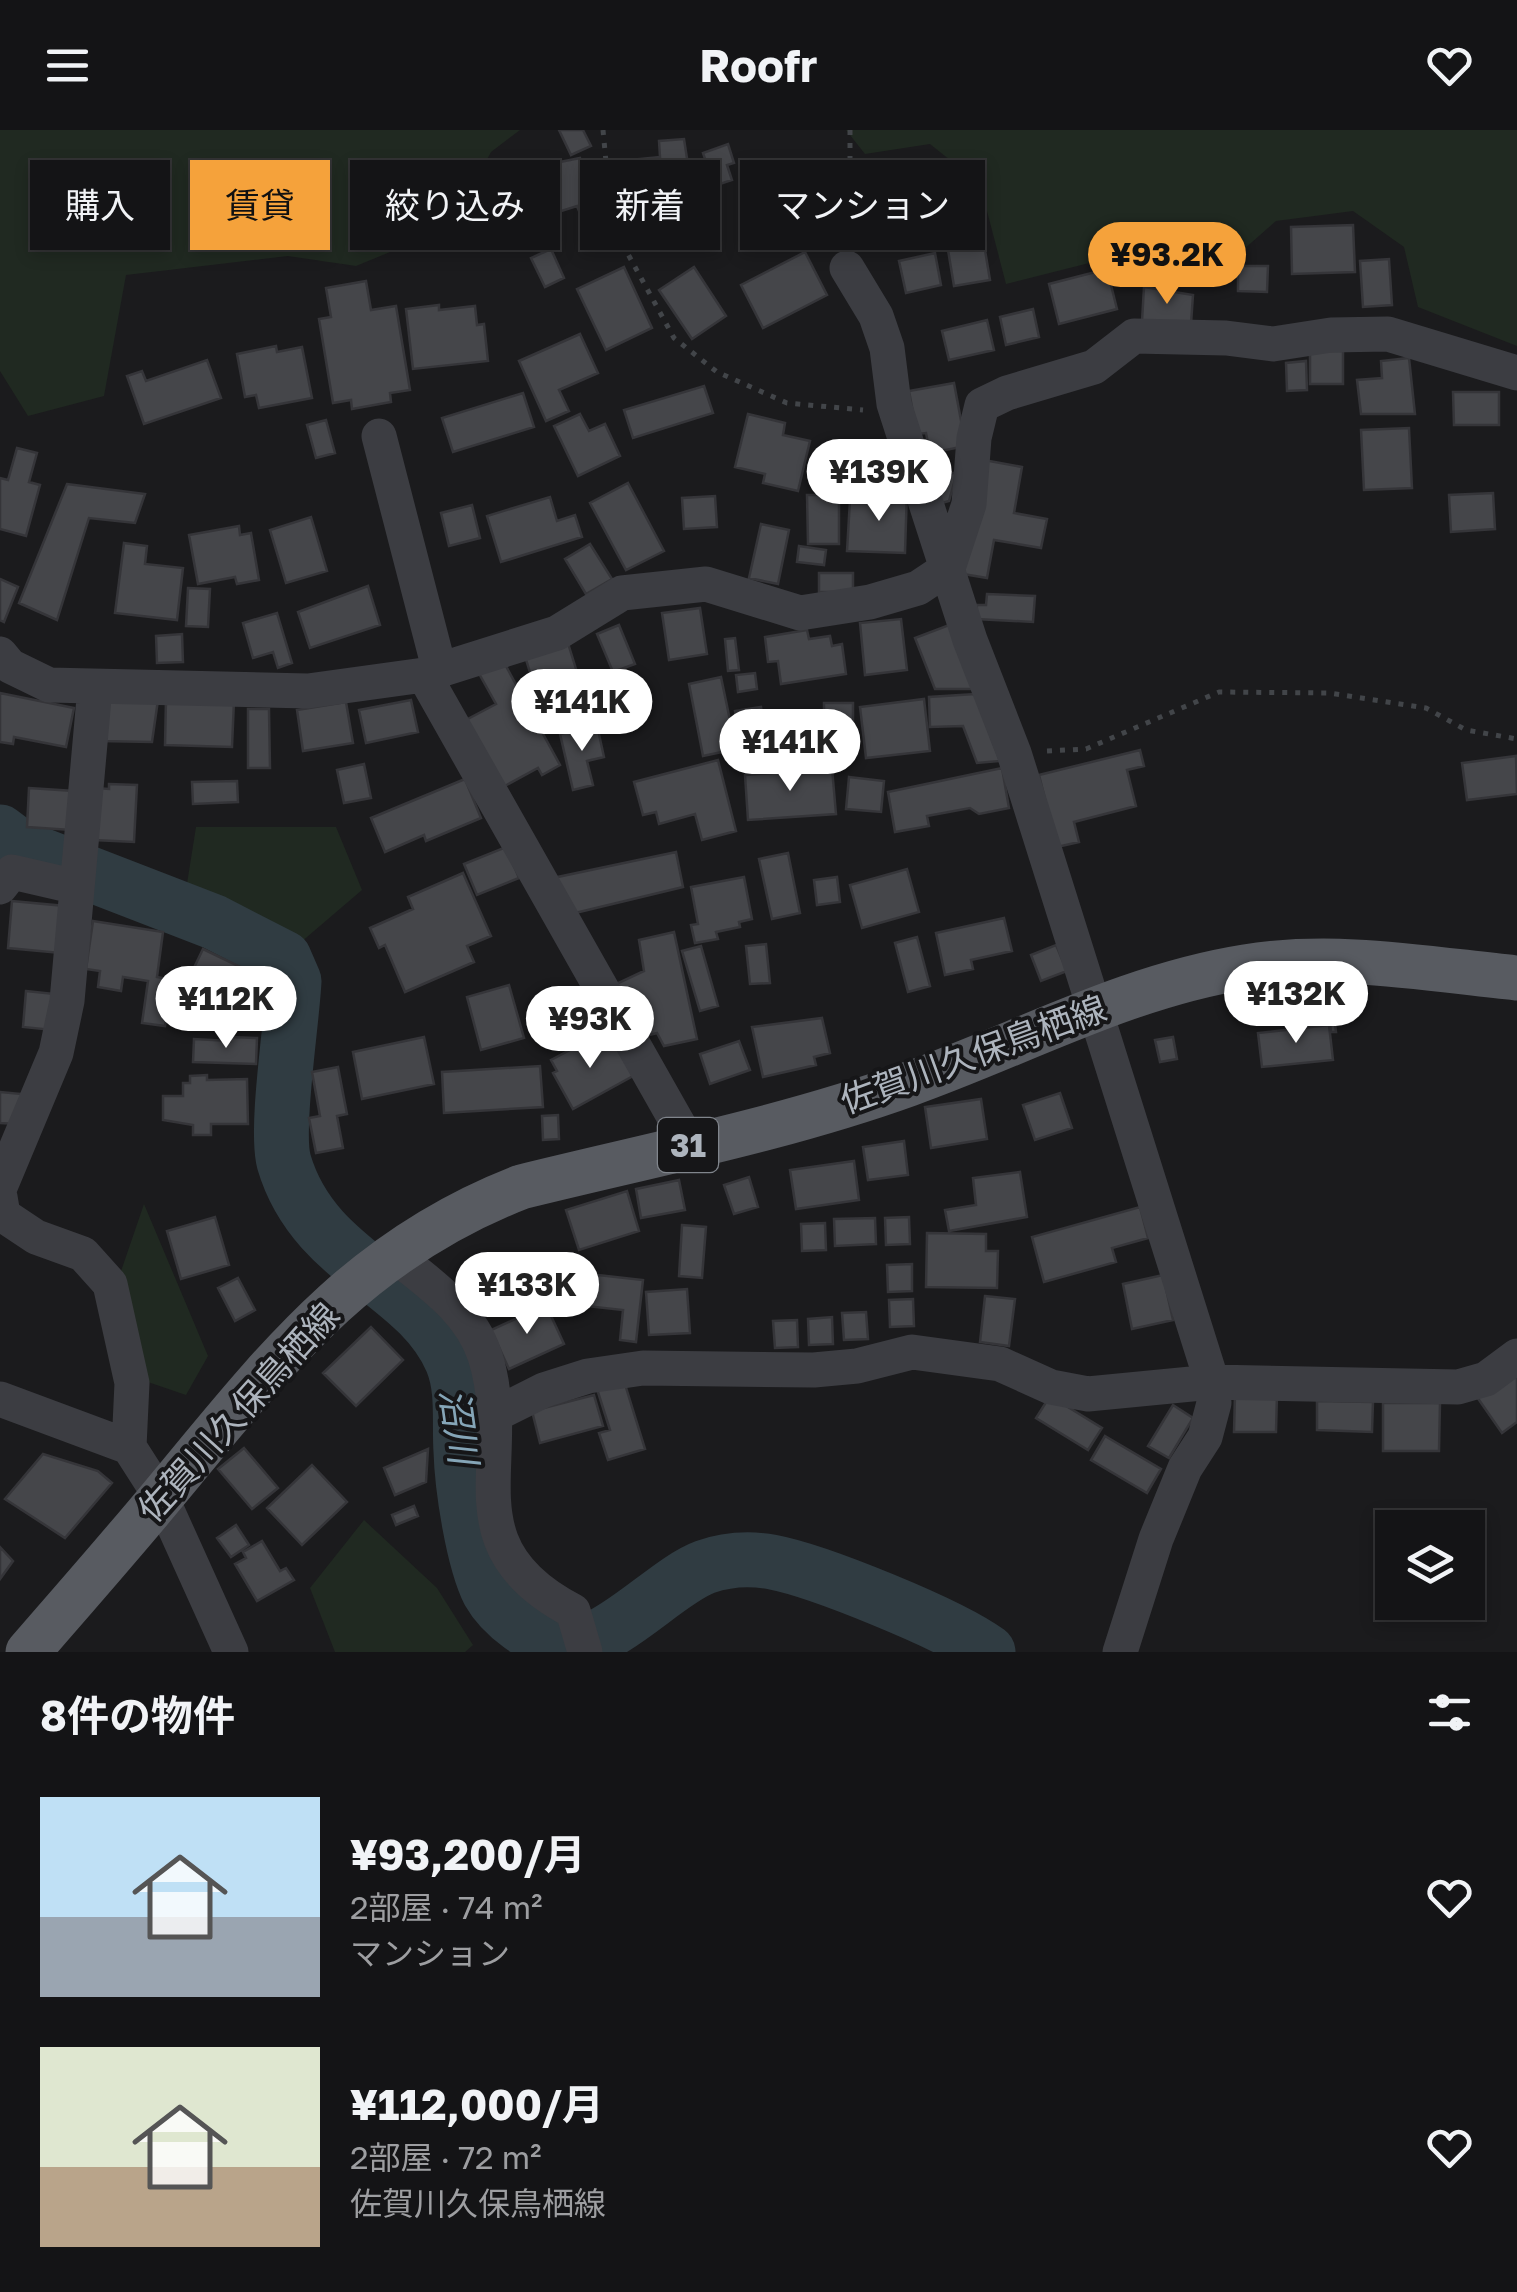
<!DOCTYPE html>
<html lang="ja">
<meta charset="utf-8">
<style>
body{margin:0;font-family:"Golos Text","Noto Sans JP",sans-serif;background:#1d1d1f;color:#f1f3f6;height:100vh;display:flex;flex-direction:column;font-size:38px;white-space:nowrap}
*{box-sizing:border-box;margin:0}
p{font-size:32px;color:#9d9ea1}
.icon{flex:none;width:55px;height:55px;fill:none;stroke:currentColor;stroke-width:2;stroke-linecap:round;stroke-linejoin:round}
.map{position:relative;height:1522px;overflow:hidden}
.sheet{display:flex;flex-direction:column;background:#141416;flex:1}
.sheet>*{flex:none}
.hud{position:absolute;left:30px;top:30px;width:1000px;height:90px;display:flex;gap:20px}
.controls{position:absolute;left:1375px;top:1380px;display:grid;gap:20px}
.controls a{display:grid;place-items:center;width:110px;height:110px;border-radius:0px;background:#141416;box-shadow:0 5px 15px #0003,0 0 0 2px #333335;font-size:50px}
.price{position:absolute;translate:-50% -85px;padding:0 22px;border-radius:35px;background:#fff;color:#222;font-size:32px;line-height:65px;filter:drop-shadow(0 2px 5px #0008)}
.price::after{content:'';position:absolute;left:50%;top:60px;width:30px;height:22px;margin-left:-15px;background:inherit;clip-path:polygon(0 0,100% 0,50% 100%)}
.price.active{background:#f5a23b;color:#111}
ul{padding:0;list-style:none}
li{display:flex;align-items:center;gap:30px;height:250px;padding:0 40px}
li span{display:grid;place-items:center;flex:none;width:280px;height:200px;border-radius:0px;color:#555}
li>.icon{margin-inline-start:auto}
span .icon{width:120px;height:120px;fill:#fffc;stroke-width:1}
li b{font-size:42px}
h2{display:flex;justify-content:space-between;align-items:center;height:120px;padding:0 40px;font-size:42px}
.tag{padding:0 35px;border-radius:0px;background:#141416;box-shadow:0 5px 15px #0003,0 0 0 2px #333335;font-size:35px;line-height:90px}
.tag.active{background:#f5a23b;color:#111}
header{display:flex;justify-content:space-between;align-items:center;height:130px;padding:0 40px;background:#141416;font-size:45px;font-weight:700}
.map>svg:first-child{display:block}
.green{fill:#202921}
.lines{fill:none;stroke-linecap:round;stroke-linejoin:round}
.river{stroke:#303c42;stroke-width:55}
.building{fill:#45464a;stroke:#353539;stroke-width:2.5}
.path{stroke:#424549;stroke-width:5;stroke-dasharray:5 8;stroke-linecap:butt}
.minor{stroke:#3c3d42;stroke-width:35}
.major{stroke:#585b61;stroke-width:45}
.labels{text-anchor:middle;dominant-baseline:central;stroke-width:8;stroke-linejoin:round;paint-order:stroke}
.shield{fill:#161618;stroke:#80858c;stroke-width:2.5}
.shield-label{font-size:32px;font-weight:bold;fill:#adb4bd}
.street-label{font-size:35px;fill:#adb4bd;stroke:#161618}
.water-label{font-size:38px;font-style:italic;fill:#85a5b7;stroke:#161618}
</style>
<header><svg class="icon" aria-label="menu" viewBox="0 0 24 24"><path d="M4 6h16M4 12h16M4 18h16"/></svg>Roofr<svg class="icon" aria-label="heart" viewBox="0 0 24 24"><path d="M12 20l-8-8c-3-5 5-10 8-4 3-6 11-1 8 4z"/></svg></header>
<div class="map">
<svg width="1517" height="1522" viewBox="0 0 1517 1522">
<rect width="100%" height="100%" fill="#1b1b1d"/>
<!-- green -->
<path class="green" d="M0 0H520L491 22 451 97 356 136 288 126 126 145 104 266 28 286 0 241Z
M846 0H1517V216L1418 177 1404 117 1353 81 1276 91 1227 134 1191 151H1127L1113 127 1006 154 980 54 930 14 865 24Z
M196 697H336L362 760 300 813 186 760Z
M144 1074 208 1226 186 1265 145 1251 119 1147Z
M364 1390 437 1458 473 1515 465 1522H335L310 1458Z"/>
<g class="lines">
<!-- river -->
<path class="river" d="M0 702 20 717 214 792 284 828 294 851C292 892 275 999 284 1032 314 1134 417 1150 452 1231 464 1260 459 1291 461 1321 462 1357 473 1430 489 1462 502 1485 535 1510 561 1514 605 1522 664 1452 705 1437 728 1429 749 1428 772 1432 819 1441 950 1494 988 1522"/>
</g>
<!-- building -->
<path class="building" d="M559 0H583L591 16 571 25Z
M684 9 693 67 641 71 640 65 622 66 619 31 660 27 659 11Z
M728 14 734 33 727 35 732 50 714 56 703 23Z
M580 28 599 75 579 81 577 76 536 89 520 40Z
M936 38 941 69 898 75 894 44Z
M1353 95 1355 142 1292 144 1291 97Z
M984 114 990 150 954 156 948 120Z
M551 119 564 148 545 157 531 128Z
M805 122 827 165 763 198 741 155Z
M935 123 941 155 906 163 899 131Z
M1389 129 1392 175 1363 177 1360 131Z
M1238 136H1268L1267 162 1238 161Z
M624 137 652 198 606 220 577 159Z
M694 137 726 186 692 209 659 160Z
M1107 139 1117 179 1059 194 1049 154Z
M366 151 371 180 396 176 410 260 390 263 391 272 352 279 351 270 333 273 319 189 331 187 326 158Z
M1144 157 1193 165 1191 194 1142 191Z
M439 175V180L475 176 477 195 484 194 488 231 413 239 406 179Z
M1033 179 1039 207 1006 215 1000 187Z
M987 190 994 220 949 230 942 201Z
M580 204 598 243 559 260 569 281 546 291 519 231Z
M276 216 277 222 302 217 312 268 259 278 256 265 245 267 237 224Z
M1310 221H1343V254H1310Z
M1409 228 1415 284H1361L1357 250 1382 248 1381 231Z
M207 230 221 268 144 294 127 246 142 241 146 251Z
M1306 231 1307 260 1287 261 1286 233Z
M954 253 963 301 961 317 930 323 926 303 917 304 909 261Z
M704 256 713 283 633 308 624 280Z
M1453 262H1499V295H1454Z
M523 263 534 297 453 322 442 288Z
M580 284 589 301 605 294 620 326 578 346 554 296Z
M748 284 785 293 783 305 810 311 798 361 763 353 765 344 735 337Z
M326 290 335 323 316 328 307 295Z
M1409 298 1412 358 1364 360 1361 300Z
M17 318 37 323 29 352 40 355 26 406 0 399V348L8 350Z
M827 321 869 336 857 368 816 353Z
M984 330 1022 337 1014 383 1047 389 1041 418 994 410 987 448 963 444Z
M957 342 949 371 938 374 931 349Z
M628 353 664 421 626 440 590 373Z
M67 354 145 364 135 393 89 388 57 490 19 473Z
M885 359 907 360 905 423 847 421 850 370 884 372Z
M1493 363 1495 399 1451 402 1449 365Z
M807 365H839V414H808Z
M715 366 717 397 684 399 682 368Z
M550 367 557 391 575 385 582 407 501 432 487 386Z
M472 375 480 408 449 416 441 383Z
M311 387 327 441 286 453 270 400Z
M761 394 789 400 778 454 749 448Z
M239 396 240 405 251 403 259 450 237 454 235 447 198 454 189 405Z
M124 413 147 416 145 434 183 438 177 490 115 483Z
M590 414 612 449 586 464 565 429Z
M799 416 826 420 824 435 797 432Z
M819 443H853V462H819Z
M0 449 18 457 4 492 0 490Z
M368 456 380 495 310 518 298 482Z
M188 458 210 459 208 497 186 496Z
M987 464 1035 466 1033 492 976 489 977 475H986Z
M700 478 707 524 669 530 662 483Z
M277 483 292 533 278 538 273 522 253 528 243 493Z
M901 489 907 540 865 545 860 493Z
M619 495 635 534 613 542 597 504Z
M949 495 974 559H935L915 508Z
M807 500 809 509 830 506 832 516 842 514 846 544 781 554 778 531 768 532 765 507Z
M182 504 183 532 157 533 156 506Z
M735 508 739 540 728 541 725 509Z
M567 510 585 568 542 581 524 523Z
M501 527 560 635 542 645 538 638 501 658 464 591 496 574 477 540Z
M755 543 757 559 738 562 736 545Z
M721 547 736 619 703 626 689 554Z
M0 563 74 578 66 617 14 607 13 614 0 612Z
M975 564 1000 631 977 633 963 596 930 597 929 567Z
M166 569 234 571 232 617 165 615Z
M924 569 930 621 866 628 860 577Z
M158 570 152 612 101 611 106 572Z
M411 570 418 602 366 613 359 580Z
M346 572 353 613 303 621 297 580Z
M824 573H853V628H799V600H824Z
M761 577 768 621 742 625 735 581Z
M248 579H269L270 638H248Z
M597 595 604 627 587 631 593 655 573 660 560 604Z
M1140 620 1144 636 1127 640 1136 676 1074 692 1079 712 1057 717 1039 645Z
M1516 626 1517 664 1467 670 1462 633Z
M718 630 736 701 702 710 695 684 659 694 656 682 643 685 634 652Z
M364 634 371 668 344 673 337 640Z
M832 638 836 684 748 690 745 645Z
M1002 638 1009 678 979 684 970 678 927 686 929 696 895 702 888 662Z
M849 647 884 651 881 682 846 679Z
M465 649 481 688 426 711 424 705 385 722 371 688Z
M237 651 238 672 193 674 192 652Z
M109 654 137 655 134 712 94 710 97 658 109 659Z
M29 658 74 661 71 700 27 697Z
M506 717 519 748 477 765 464 734Z
M676 722 683 757 571 784 553 748Z
M788 723 800 783 772 789 759 729Z
M907 739 919 782 862 798 850 755Z
M463 743 491 806 467 816 474 832 405 862 385 815 379 818 370 798 413 779 408 767Z
M744 747 752 789 739 792 740 797 716 802 718 809 695 813 691 795 698 794 691 757Z
M837 747 840 772 817 775 814 750Z
M12 771 65 776 60 823 8 818Z
M1004 788 1012 821 971 830 973 839 945 845 936 803Z
M93 791 163 802 157 847 173 850 165 896 142 893 148 851 123 847 121 861 98 857 100 841 86 839Z
M674 802 697 909 664 916 657 903 642 907 614 855 644 841 639 810Z
M917 807 930 856 908 862 895 813Z
M766 814 770 853 750 854 746 816Z
M1056 815 1067 841 1041 851 1031 825Z
M701 816 718 876 700 881 682 821Z
M203 819 265 849 254 872 192 842Z
M1330 852 1336 902H1331L1330 894 1294 898 1292 883 1240 888 1237 866Z
M509 855 524 908 481 920 467 867Z
M26 861 55 864 52 900 23 897Z
M579 886 585 901 549 914 544 899Z
M822 888 830 923 814 927 816 935 763 947 752 897Z
M1329 895 1333 930 1262 937 1258 903Z
M230 907 257 908 256 934 193 932 194 909 230 911Z
M424 907 434 954 362 969 353 922Z
M1173 907 1177 929 1160 932 1155 910Z
M613 909 633 946 573 979 553 943 557 941 551 930 589 910 594 919Z
M739 911 750 940 710 954 700 924Z
M540 936 543 977 444 983 442 942Z
M338 937 347 984 337 986 343 1018 316 1023 309 988 320 986 312 942Z
M207 945V950L247 949 248 994H211V1005H193V995L163 990V966H183V953H190V946Z
M0 962 22 964 16 994 0 993Z
M1060 963 1072 998 1035 1010 1023 975Z
M981 969 987 1009 931 1018 925 977Z
M558 985 559 1009 543 1010 542 986Z
M904 1011 908 1045 868 1050 863 1017Z
M854 1031 859 1070 796 1079 790 1040Z
M1020 1042 1027 1087 949 1101 945 1080 976 1075 973 1048Z
M749 1047 758 1077 734 1084 724 1055Z
M679 1050 685 1080 641 1088 636 1059Z
M627 1061 639 1101 579 1120 566 1080Z
M1140 1077 1148 1108 1112 1118 1116 1132 1044 1152 1032 1107Z
M215 1087 229 1135 181 1149 167 1101Z
M909 1087 910 1114 886 1115 885 1088Z
M875 1088 876 1114 835 1116 834 1089Z
M825 1093 826 1120 802 1121 801 1094Z
M682 1095 706 1097 702 1148 679 1146Z
M927 1103 986 1104V1121H998L997 1158 926 1157Z
M912 1134V1161L888 1162 887 1135Z
M589 1144 643 1150 636 1212 620 1210 623 1180 586 1176Z
M1163 1145 1173 1190 1132 1199 1123 1154Z
M238 1148 255 1180 235 1191 218 1158Z
M687 1159 690 1203 649 1205 646 1162Z
M985 1166 1015 1169 1009 1216 980 1212Z
M913 1169 914 1196 890 1197 889 1170Z
M546 1175 564 1214 509 1239 491 1200Z
M866 1182 868 1209 844 1210 842 1183Z
M832 1187 833 1214 809 1215 808 1189Z
M797 1190 798 1217 775 1218 773 1191Z
M371 1197 403 1230 356 1276 323 1243Z
M1517 1239V1292L1502 1303 1477 1267Z
M624 1251 645 1319 608 1330 599 1303 610 1300 597 1259Z
M1235 1264H1277L1276 1302H1234Z
M594 1265 603 1296 540 1313 532 1281Z
M1050 1266 1102 1298 1088 1320 1036 1288Z
M1317 1271 1373 1272 1372 1302 1317 1300Z
M1383 1273H1440L1439 1321H1383Z
M1173 1275 1193 1288 1169 1328 1148 1316Z
M1105 1306 1161 1339 1147 1363 1091 1330Z
M244 1318 278 1358 252 1379 218 1339Z
M428 1319 426 1352 395 1365 384 1338Z
M43 1324 98 1341 112 1353 65 1408 5 1369Z
M312 1335 347 1372 302 1415 267 1378Z
M414 1376 418 1386 396 1395 392 1385Z
M236 1395 249 1415 231 1427 217 1408Z
M262 1411 280 1441 286 1438 294 1450 257 1471 235 1434 246 1428 243 1422Z
M0 1417 13 1431 0 1449Z"/>
<g class="lines">
<!-- path -->
<path class="path" d="M603 0 612 95 674 208 717 242 787 273 863 280
M850 0V110
M808 36 832 114
M1047 621 1086 619 1219 562 1329 563 1426 578 1466 600 1517 609"/>
<!-- minor -->
<path class="minor" d="M847 138 876 186 887 218 894 274 970 510 1014 623 1212 1252 1214 1273 1205 1307 1185 1338 1156 1409 1120 1522
M379 306 439 538
M0 524 10 536 49 555 308 561 424 545 557 503 622 463 706 454 800 483 870 472 918 458 948 438 969 374 974 308 982 275 1007 263 1094 237 1134 206 1226 208 1273 214 1331 205 1388 204 1517 243
M424 545 690 1015
M0 757 12 742 77 757
M0 1057 56 923 67 871 95 557
M0 1067 3 1085 36 1107 83 1124 110 1154 132 1253 129 1317 161 1367 231 1522
M394 1125C429 1153 470 1180 485 1226 518 1331 445 1414 573 1481L585 1522
M0 1269 129 1317
M496 1284 544 1260 588 1246 643 1238 814 1240 857 1236 912 1222 1000 1234 1051 1257 1088 1264 1212 1252 1458 1257 1486 1249 1517 1226"/>
<!-- major -->
<path class="major" d="M28 1522C73 1470 118 1419 162 1366 271 1235 355 1121 521 1057 650 1025 784 999 909 954 1021 914 1126 856 1245 837 1335 822 1428 839 1517 848"/>
</g>
<g class="labels">
<!-- shield labels -->
<rect class="shield" x="658" y="988" width="60" height="54" rx="8"/>
<g class="shield-label">
<text x="688" y="1015">31</text>
</g>
<!-- street labels -->
<g class="street-label">
<text transform="translate(973 924) rotate(-20)">佐賀川久保鳥栖線</text>
<text transform="translate(238 1282) rotate(-48)">佐賀川久保鳥栖線</text>
</g>
<!-- water labels -->
<g class="water-label">
<text transform="translate(460 1296) rotate(82)">沼川</text>
</g>
</g>
</svg>
<div class="controls">
<a><svg class="icon" aria-label="layers" viewBox="0 0 24 24"><path d="M12 4l9 5-9 5-9-5zM3 14l9 5 9-5"/></svg></a>
</div>
<b class="price active" style="left:1167px;top:177px">¥93.2K</b>
<b class="price" style="left:879px;top:394px">¥139K</b>
<b class="price" style="left:582px;top:624px">¥141K</b>
<b class="price" style="left:790px;top:664px">¥141K</b>
<b class="price" style="left:1296px;top:916px">¥132K</b>
<b class="price" style="left:226px;top:921px">¥112K</b>
<b class="price" style="left:590px;top:941px">¥93K</b>
<b class="price" style="left:527px;top:1207px">¥133K</b>
<div class="hud">
<a class="tag">購入</a>
<a class="tag active">賃貸</a>
<a class="tag">絞り込み</a>
<a class="tag">新着</a>
<a class="tag">マンション</a>
</div>
</div>
<section class="sheet">
<h2>8件の物件<svg class="icon" aria-label="filters" viewBox="0 0 24 24"><path d="M4 7h16M4 17h16"/><circle cx="9" cy="7" r="2"/><circle cx="15" cy="17" r="2"/></svg></h2>
<ul>
<li><span style="background:linear-gradient(#bfe0f5 60%,#9aa5b1 0)"><svg class="icon" aria-label="home" viewBox="0 0 24 24"><path d="M3 11l9-7 9 7M6 9v11h12V9"/></svg></span><div><b>¥93,200/月</b><p>2部屋 · 74 m²</p><p>マンション</p></div><svg class="icon" aria-label="heart" viewBox="0 0 24 24"><path d="M12 20l-8-8c-3-5 5-10 8-4 3-6 11-1 8 4z"/></svg></li>
<li><span style="background:linear-gradient(#dfe7d0 60%,#b9a48a 0)"><svg class="icon" aria-label="home" viewBox="0 0 24 24"><path d="M3 11l9-7 9 7M6 9v11h12V9"/></svg></span><div><b>¥112,000/月</b><p>2部屋 · 72 m²</p><p>佐賀川久保鳥栖線</p></div><svg class="icon" aria-label="heart" viewBox="0 0 24 24"><path d="M12 20l-8-8c-3-5 5-10 8-4 3-6 11-1 8 4z"/></svg></li>
</ul>
</section>
